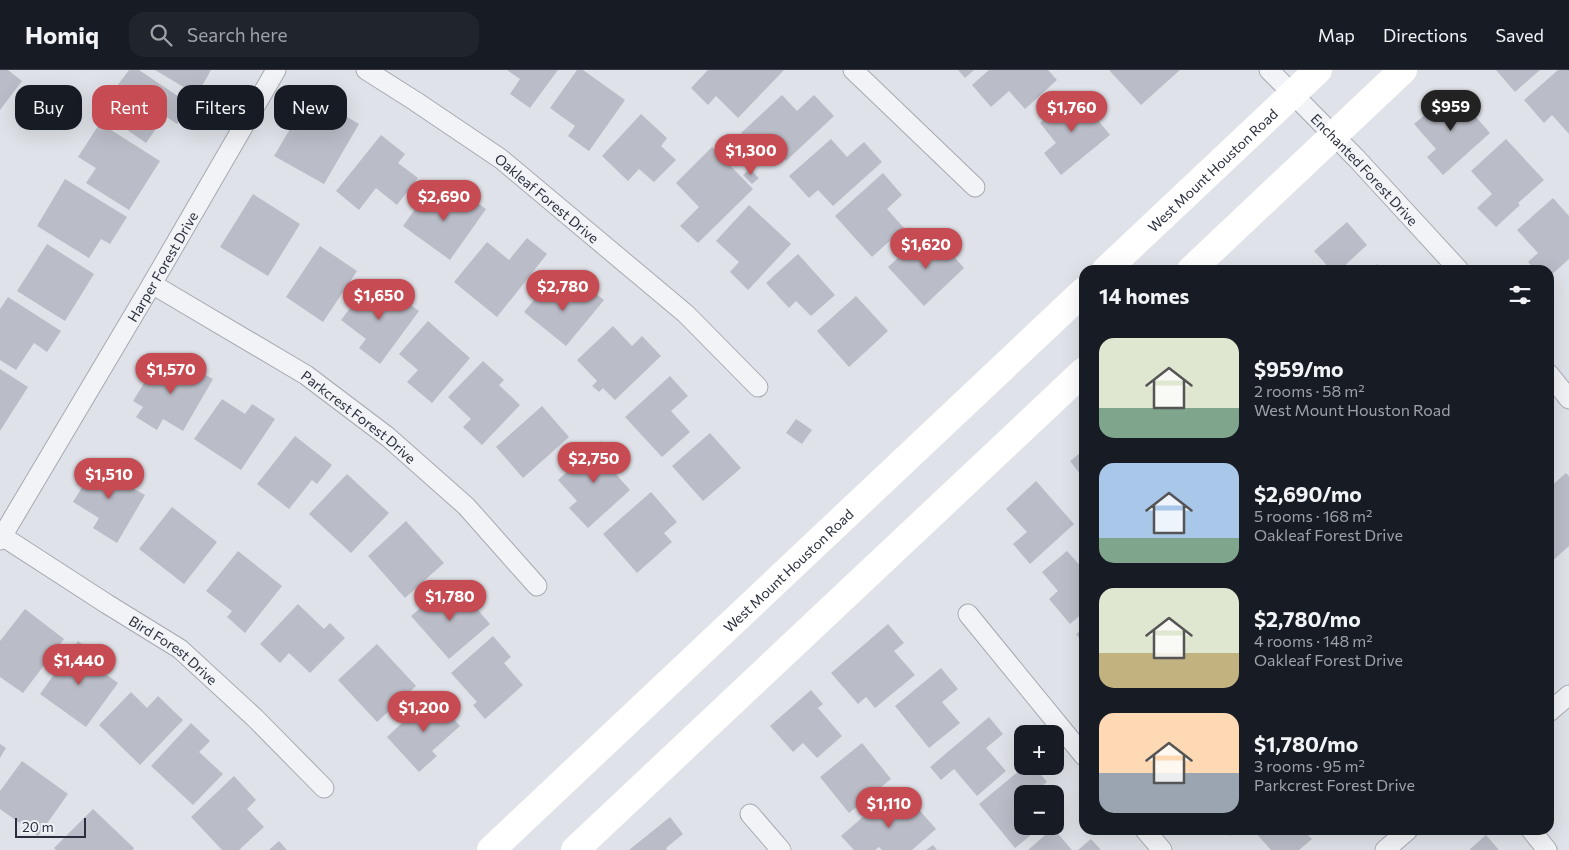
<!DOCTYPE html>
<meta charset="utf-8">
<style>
body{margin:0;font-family:Commissioner,sans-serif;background:#20242c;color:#f1f3f6;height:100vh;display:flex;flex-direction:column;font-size:19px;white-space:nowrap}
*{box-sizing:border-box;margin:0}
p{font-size:16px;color:#9ea1a6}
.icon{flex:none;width:28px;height:28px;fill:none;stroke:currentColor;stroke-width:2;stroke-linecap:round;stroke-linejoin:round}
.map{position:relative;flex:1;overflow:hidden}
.drawer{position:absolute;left:1079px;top:195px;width:475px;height:570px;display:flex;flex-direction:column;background:#171b24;border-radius:15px;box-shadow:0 5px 20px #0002}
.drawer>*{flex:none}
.hud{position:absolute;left:15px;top:15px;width:475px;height:45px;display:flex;gap:10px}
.controls{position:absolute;left:1014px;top:655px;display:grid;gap:10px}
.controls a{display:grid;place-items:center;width:50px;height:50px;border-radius:10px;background:#171b24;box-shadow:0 5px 20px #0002;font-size:25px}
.scale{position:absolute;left:15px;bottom:12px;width:71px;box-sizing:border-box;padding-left:5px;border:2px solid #292f3e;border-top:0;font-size:14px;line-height:18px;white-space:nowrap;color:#292f3e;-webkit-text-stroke:4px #eff1f5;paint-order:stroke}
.price{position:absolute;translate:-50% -42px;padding:0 11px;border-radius:18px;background:#c64b52;color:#fff;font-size:16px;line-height:32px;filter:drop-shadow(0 1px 2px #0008)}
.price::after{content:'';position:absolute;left:50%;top:30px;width:15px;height:11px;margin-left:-8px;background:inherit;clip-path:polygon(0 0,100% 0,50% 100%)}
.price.on{background:#222;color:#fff}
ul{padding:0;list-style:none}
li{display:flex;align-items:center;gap:15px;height:125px;padding:0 20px}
li span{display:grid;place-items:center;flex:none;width:140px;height:100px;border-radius:15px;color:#555}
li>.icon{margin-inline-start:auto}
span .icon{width:60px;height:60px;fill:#fffc;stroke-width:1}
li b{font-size:21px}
h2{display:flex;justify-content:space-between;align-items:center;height:60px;padding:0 20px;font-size:21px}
.tag{padding:0 18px;border-radius:15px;background:#171b24;box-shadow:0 5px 20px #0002;font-size:18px;line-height:45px}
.tag.on{background:#c64b52;color:#fff}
header{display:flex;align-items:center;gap:30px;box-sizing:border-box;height:70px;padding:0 25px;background:#171b24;border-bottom:1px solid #363941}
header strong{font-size:24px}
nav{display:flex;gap:28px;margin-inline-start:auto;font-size:18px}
.search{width:350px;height:45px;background:#20242c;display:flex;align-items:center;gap:12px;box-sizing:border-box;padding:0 18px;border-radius:15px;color:#9ea1a6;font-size:19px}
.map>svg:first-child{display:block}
.building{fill:#babdc7}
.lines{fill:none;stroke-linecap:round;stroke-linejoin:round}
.street-casing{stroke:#a5a9b2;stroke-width:21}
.street{stroke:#f2f3f6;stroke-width:19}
.secondary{stroke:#fff;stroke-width:28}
.labels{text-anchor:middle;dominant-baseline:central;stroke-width:4.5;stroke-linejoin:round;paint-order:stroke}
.street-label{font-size:14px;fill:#292f3e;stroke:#eff1f5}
</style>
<header>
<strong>Homiq</strong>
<div class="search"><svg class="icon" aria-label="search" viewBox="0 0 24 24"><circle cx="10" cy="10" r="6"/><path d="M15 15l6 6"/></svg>Search here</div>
<nav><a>Map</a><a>Directions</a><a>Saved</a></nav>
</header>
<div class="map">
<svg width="1569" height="780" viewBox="0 0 1569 780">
<rect width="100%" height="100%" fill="#dfe2e8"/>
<!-- building -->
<path class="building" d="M0 0H8L22 11 0 40Z
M129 0H139L191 35 177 54 165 46 146 73 110 48 127 23 117 16Z
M155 0H211L197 25Z
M507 0H558L530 38 510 24 520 9Z
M577 0H583L625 30 589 81 568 66 575 56 550 38Z
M708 0H784L738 48 716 26 708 35 691 18Z
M958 0H974L965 8Z
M989 0H1048L1057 10 1025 39 1009 21 991 37 972 15Z
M1109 0H1180L1141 35Z
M1496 0H1540L1515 22Z
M1558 0H1569V64L1552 45 1544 53 1524 30Z
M1453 21 1490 63 1443 105 1427 87 1436 79 1414 54Z
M1076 23 1110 65 1061 105 1044 83 1056 73 1040 53Z
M782 25 797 41 814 25 834 46 786 91 773 77 762 86 741 63Z
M330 37 359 54 324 114 274 86 302 39 322 51Z
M641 44 667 68 661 76 676 90 654 112 639 99 628 111 602 86Z
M100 53 160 91 129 140 86 113 96 98 78 87Z
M381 65 405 84 398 93 418 108 397 135 376 118 359 140 336 121Z
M831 69 847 87 864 72 882 92 833 136 818 120 809 128 789 106Z
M1506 69 1544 110 1518 133 1520 135 1496 157 1477 138 1492 124 1471 101Z
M712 77 753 119 698 173 680 156 699 137 676 113Z
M750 99 759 108 752 114 743 105Z
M883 103 902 125 887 139 904 158 872 187 835 146Z
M65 109 127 147 110 174 101 169 89 188 37 156Z
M431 117 457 136 466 125 486 139 450 190 403 156Z
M253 124 300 154 268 206 220 177Z
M1553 128 1569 146V189L1549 207V200H1535L1528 192 1538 183 1517 160Z
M749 135 791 174 748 220 730 202 739 192 716 171Z
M1347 152 1367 175 1340 200H1331L1314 181Z
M922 166 935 180 943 174 964 198 924 236 888 197Z
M527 168 547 184 497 247 454 212 487 172 509 190Z
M47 174 94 204 65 251 17 221Z
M320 176 357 201 323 252 286 227Z
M798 184 835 225 811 246 796 231 789 238 766 213Z
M1377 194 1382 200H1370Z
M370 212 394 229 397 225 419 241 380 294 359 278 366 269 341 250Z
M547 214 571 233 585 215 604 230 566 276 524 242Z
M856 226 888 261 849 297 817 261Z
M8 227 61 261 47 282 34 273 16 300 0 290V239Z
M428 251 470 288 432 333 407 312 418 300 399 284Z
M613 256 632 276 642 266 661 286 615 330 603 318 599 322 592 316 597 311 577 290Z
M483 291 504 310 499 315 520 335 482 375 463 357 471 349 448 327Z
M157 292 176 303 183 292 213 309 183 361 163 349 157 360 136 347 143 337 133 331Z
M0 299 28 317 0 361Z
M670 306 688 326 671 341 690 362 662 387 625 347Z
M222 329 245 344 252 334 275 349 241 400 194 369Z
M542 336 569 367 523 408 496 377Z
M796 349 812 360 802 374 786 363Z
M710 363 741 398 703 431 672 396Z
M295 366 332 395 317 414 312 410 289 439 257 414Z
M601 371 622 395 614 402 630 420 588 458 569 438 577 431 558 410Z
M1084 380V409L1070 391Z
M99 389 121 402 117 409 145 425 117 473 93 458 99 448 73 432Z
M1566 403 1569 406V476L1549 494V418Z
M347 404 389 443 351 483 309 444Z
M1036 411 1074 454 1030 494 1013 474 1027 462 1006 439Z
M651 422 677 452 664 463 672 472 637 503 603 464Z
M172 437 217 472 184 514 139 479Z
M406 451 444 493 405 528 368 486Z
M238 481 282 516 245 563 227 547 232 541 206 521Z
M1067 481 1084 500V542L1070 554 1049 529 1058 521 1042 502Z
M445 517 464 539 472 533 490 554 449 589 411 546Z
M298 534 324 559 330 553 345 568 310 603 289 583 280 593 260 574Z
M25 539 64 569 23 623 0 607V571Z
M888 554 904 573 894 581 915 605 875 638 866 627 858 634 831 603Z
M1084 558V574L1076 564Z
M493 566 511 587 504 593 523 615 485 649 473 635 477 632 451 603Z
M78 571 98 586 92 594 118 613 86 657 40 624Z
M377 574 416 616 377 652 338 610Z
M941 598 958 619 942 632 960 653 929 678 895 636Z
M811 620 823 634 818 638 842 666 817 688 803 673 793 682 770 656Z
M131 622 147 638 158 626 183 650 140 695 99 655Z
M432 625 460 656 432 681 437 686 419 702 387 667Z
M989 647 1003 664 986 678 1006 701 977 726 954 699 941 710 930 697Z
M191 653 210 671 199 682 223 704 193 735 151 696Z
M862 673 891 709 849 743 820 707Z
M0 674 6 678 0 688Z
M22 691 68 724 38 766 0 739V721Z
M1025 696H1034L1047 712 1034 722 1036 724H1022V756H1042L1015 778 979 734Z
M234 706 256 730 247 739 264 757 239 780H222L191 747Z
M888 725 904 743 914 734 936 759 912 780H882L879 777 875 780H854L841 766Z
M93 739 134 778 133 780H56L54 778Z
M670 747 683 764 666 778 667 780H629Z
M1053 758 1072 780H1028Z
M1225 760H1237L1230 766Z
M1257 760H1303L1312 769 1299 780H1271L1255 762Z
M1486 765 1499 780H1469Z
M1091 769 1101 780H1078Z
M279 771 287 780H269Z
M933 775 937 780H926Z"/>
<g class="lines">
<!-- street casing -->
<g class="street-casing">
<g id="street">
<path id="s1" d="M366 0 415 31 501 89 686 244 758 317"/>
<path d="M853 0 975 117"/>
<path id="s2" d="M1269 0 1357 89 1459 200"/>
<path id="s3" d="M152 214 306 305 388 367 466 436 537 516"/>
<path d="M1549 304 1569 329"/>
<path id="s4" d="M2 466 107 534 180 579 255 648 324 718"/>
<path id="s5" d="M0 470 152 214 276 0"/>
<path d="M968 544 1084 686"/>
<path d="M1549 642 1569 625"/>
<path d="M750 744 781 780"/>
<path d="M1145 760 1162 780"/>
<path d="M1531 760 1547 780"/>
<path d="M1385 780 1408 760"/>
</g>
</g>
<!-- street -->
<use href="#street" class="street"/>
<!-- secondary -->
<g class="secondary">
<path id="s6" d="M1106 200 1318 0"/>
<path d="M1191 200 1403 0"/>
<path id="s7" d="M491 780 1084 221"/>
<path d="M575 780 1084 301"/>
</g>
</g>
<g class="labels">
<!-- street labels -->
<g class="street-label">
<text stroke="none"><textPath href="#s2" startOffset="138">Enchanted Forest Drive</textPath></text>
<text stroke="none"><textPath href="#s6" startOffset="146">West Mount Houston Road</textPath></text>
<text stroke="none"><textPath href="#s1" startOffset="222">Oakleaf Forest Drive</textPath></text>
<text stroke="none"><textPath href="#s5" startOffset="318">Harper Forest Drive</textPath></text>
<text stroke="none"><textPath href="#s3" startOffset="246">Parkcrest Forest Drive</textPath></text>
<text stroke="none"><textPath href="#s7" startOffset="408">West Mount Houston Road</textPath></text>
<text stroke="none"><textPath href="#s4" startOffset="206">Bird Forest Drive</textPath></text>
</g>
</g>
</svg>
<div class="controls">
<a>+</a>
<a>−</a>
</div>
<div class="scale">20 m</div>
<b class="price on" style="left:1451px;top:62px">$959</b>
<b class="price" style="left:1072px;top:63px">$1,760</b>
<b class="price" style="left:751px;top:106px">$1,300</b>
<b class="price" style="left:444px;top:152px">$2,690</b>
<b class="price" style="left:926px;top:200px">$1,620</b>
<b class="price" style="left:563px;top:242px">$2,780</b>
<b class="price" style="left:379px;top:251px">$1,650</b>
<b class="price" style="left:171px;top:325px">$1,570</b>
<b class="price" style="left:594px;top:414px">$2,750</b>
<b class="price" style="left:109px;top:430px">$1,510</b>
<b class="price" style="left:450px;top:552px">$1,780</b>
<b class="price" style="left:79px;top:616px">$1,440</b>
<b class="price" style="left:424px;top:663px">$1,200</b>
<b class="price" style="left:889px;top:759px">$1,110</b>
<div class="hud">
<a class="tag">Buy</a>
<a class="tag on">Rent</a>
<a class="tag">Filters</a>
<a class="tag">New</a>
</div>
<section class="drawer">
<h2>14 homes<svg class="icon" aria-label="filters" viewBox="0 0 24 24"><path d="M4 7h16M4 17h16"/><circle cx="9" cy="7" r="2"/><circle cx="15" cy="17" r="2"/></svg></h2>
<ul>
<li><span style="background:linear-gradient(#dfe7d0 70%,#7fa58c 0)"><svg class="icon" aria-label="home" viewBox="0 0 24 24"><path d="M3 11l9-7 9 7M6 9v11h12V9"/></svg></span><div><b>$959/mo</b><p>2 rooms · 58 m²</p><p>West Mount Houston Road</p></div></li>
<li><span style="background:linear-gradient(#a9c7e8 75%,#7fa58c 0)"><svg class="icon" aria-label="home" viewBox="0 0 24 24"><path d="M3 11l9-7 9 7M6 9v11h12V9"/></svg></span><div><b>$2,690/mo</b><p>5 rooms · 168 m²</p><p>Oakleaf Forest Drive</p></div></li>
<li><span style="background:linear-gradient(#dfe7d0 65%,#c2b280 0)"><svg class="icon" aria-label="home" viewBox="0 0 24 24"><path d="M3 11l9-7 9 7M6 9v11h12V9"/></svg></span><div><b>$2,780/mo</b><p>4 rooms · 148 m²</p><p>Oakleaf Forest Drive</p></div></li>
<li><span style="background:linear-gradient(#ffd9b3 60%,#9aa5b1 0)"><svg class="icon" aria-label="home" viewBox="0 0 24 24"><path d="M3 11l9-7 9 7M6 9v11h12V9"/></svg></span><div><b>$1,780/mo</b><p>3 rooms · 95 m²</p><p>Parkcrest Forest Drive</p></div></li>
</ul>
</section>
</div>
